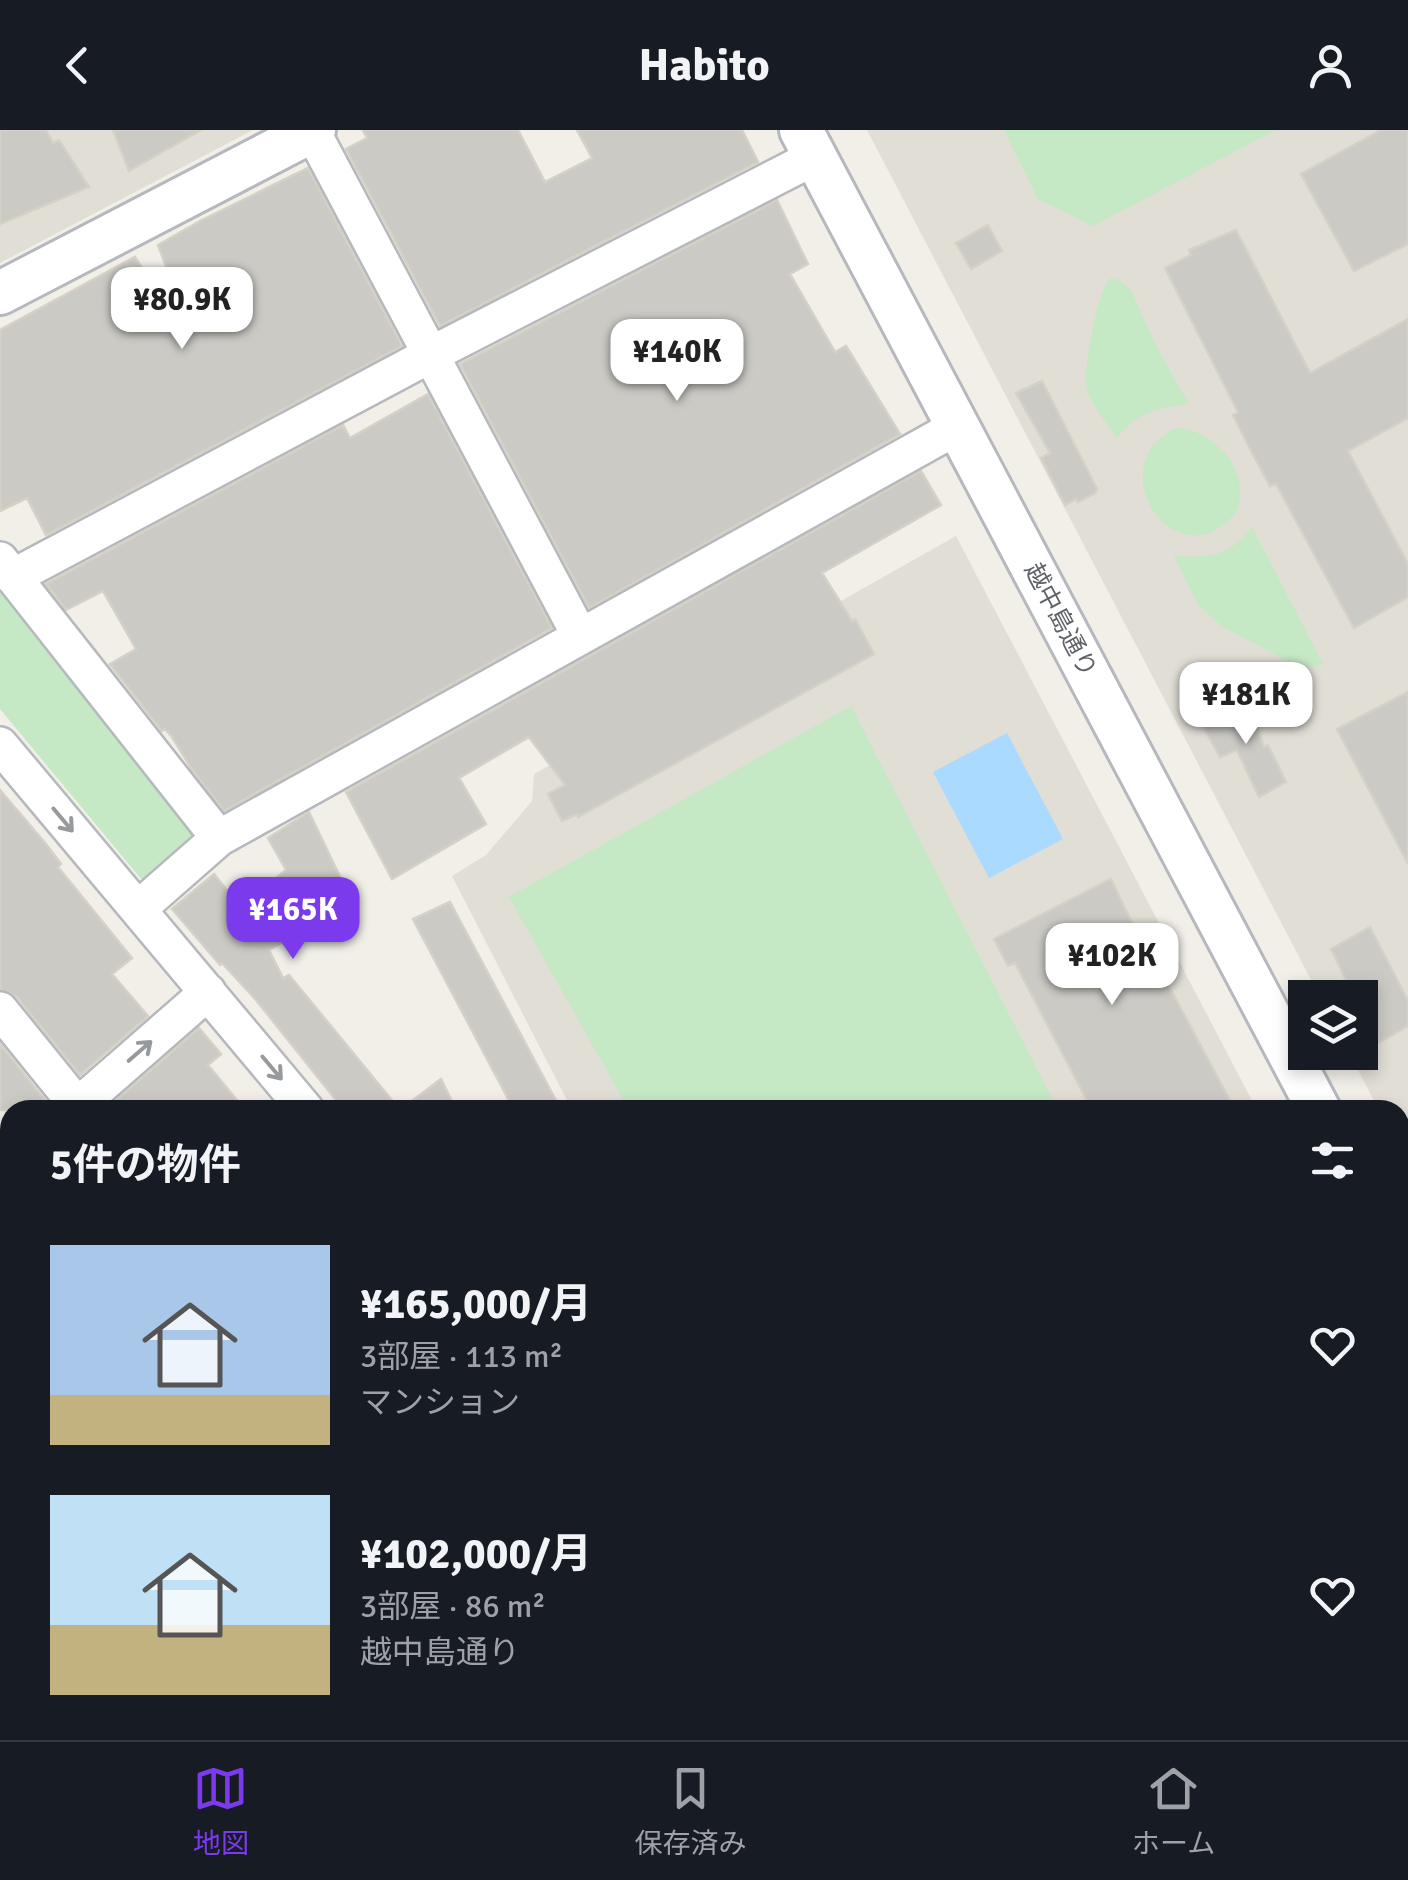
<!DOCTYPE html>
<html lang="ja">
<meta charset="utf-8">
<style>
body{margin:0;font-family:Signika,"Noto Sans JP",sans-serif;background:#20242c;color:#f1f3f6;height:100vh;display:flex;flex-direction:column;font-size:38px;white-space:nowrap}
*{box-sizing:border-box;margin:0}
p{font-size:32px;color:#9ea1a6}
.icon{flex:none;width:55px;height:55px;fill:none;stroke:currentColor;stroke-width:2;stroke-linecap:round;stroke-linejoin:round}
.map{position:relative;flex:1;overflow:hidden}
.panel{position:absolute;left:0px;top:970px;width:1410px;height:640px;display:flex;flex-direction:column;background:#171b24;border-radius:30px 30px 0 0;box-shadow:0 5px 15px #0003}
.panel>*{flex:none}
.tools{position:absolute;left:1288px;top:850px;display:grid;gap:20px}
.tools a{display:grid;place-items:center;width:90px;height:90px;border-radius:0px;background:#171b24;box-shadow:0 5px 15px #0003;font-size:50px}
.price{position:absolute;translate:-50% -85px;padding:0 22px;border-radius:20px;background:#fff;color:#222;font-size:32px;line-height:65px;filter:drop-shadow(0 2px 5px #0008)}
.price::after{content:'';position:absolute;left:50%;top:60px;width:30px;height:22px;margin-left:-15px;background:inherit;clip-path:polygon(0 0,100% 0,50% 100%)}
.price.current{background:#7c3aed;color:#fff}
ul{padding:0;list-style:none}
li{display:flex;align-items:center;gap:30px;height:250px;padding:0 50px}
li span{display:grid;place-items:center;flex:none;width:280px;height:200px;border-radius:0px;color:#555}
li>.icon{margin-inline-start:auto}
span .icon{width:120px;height:120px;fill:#fffc;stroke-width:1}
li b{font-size:42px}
h2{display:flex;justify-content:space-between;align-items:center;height:120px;padding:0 50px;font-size:42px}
header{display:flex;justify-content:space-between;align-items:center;height:130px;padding:0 50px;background:#171b24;font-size:45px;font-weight:700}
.menu{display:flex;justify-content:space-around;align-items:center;height:140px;border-top:2px solid #363941;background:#171b24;font-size:28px;color:#9ea1a6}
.menu a{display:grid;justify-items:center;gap:5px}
.menu .current{color:#7c3aed}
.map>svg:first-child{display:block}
.education{fill:#e1ded6}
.green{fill:#c5e8c5}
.water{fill:#aadaff}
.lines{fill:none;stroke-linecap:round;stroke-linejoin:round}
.stream{stroke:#aadaff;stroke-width:10}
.building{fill:#cccac5;stroke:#d6d1c6;stroke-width:2.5}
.minor-casing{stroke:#b5b8bc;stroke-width:40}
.tertiary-casing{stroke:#b5b8bc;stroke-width:48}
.minor{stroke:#fff;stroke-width:35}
.tertiary{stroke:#fff;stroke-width:42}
.oneway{stroke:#979a9d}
.labels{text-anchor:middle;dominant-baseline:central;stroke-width:8;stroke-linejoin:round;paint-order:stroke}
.street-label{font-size:25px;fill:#5f6368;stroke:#fff}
</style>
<header><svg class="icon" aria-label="back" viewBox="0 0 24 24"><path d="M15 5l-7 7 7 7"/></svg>Habito<svg class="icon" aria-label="person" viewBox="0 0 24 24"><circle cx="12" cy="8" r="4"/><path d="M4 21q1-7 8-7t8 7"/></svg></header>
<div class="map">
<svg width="1408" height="1610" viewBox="0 0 1408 1610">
<rect width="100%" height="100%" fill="#f1efe8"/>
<!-- education -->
<path class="education" d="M0 0H253L0 133Z
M867 0H1408V1036L1400 1021V980H1379L1349 923 1360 922V868L1320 867Z
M956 406 1257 980H572L452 746 486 725 532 671 534 644Z
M1400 1254 1408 1269V1610H871L862 1600H1400Z"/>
<!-- green -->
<path class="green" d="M1004 0H1276L1093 96 1038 69Z
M1111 148 1119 150 1132 162 1156 216 1189 274C1158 278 1136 282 1117 308 1107 293 1088 272 1086 254 1085 234 1097 160 1111 148Z
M1176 298C1212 298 1252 341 1237 379 1234 386 1228 391 1222 396 1166 437 1102 333 1176 298Z
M1252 397 1323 534 1301 538 1223 497 1198 475 1174 426C1211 427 1227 428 1252 397Z
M0 457 198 708 142 750 0 579Z
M851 576 1058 980H629L509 767Z
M0 1262 10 1271V1387L0 1378Z
M0 1383 10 1392V1600H240L251 1610H0Z
M245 1600H371L382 1610H256Z"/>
<!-- water -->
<path class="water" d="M1007 603 1063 709 989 748 933 642Z"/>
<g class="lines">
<!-- stream -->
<path class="stream" d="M0 1322 10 1331
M280 1600 290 1610"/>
</g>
<!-- building -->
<path class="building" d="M0 0H46L53 13 59 10 89 57 0 94Z
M113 0H201L129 41Z
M363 0H518L545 52 592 28 577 0H742L758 32 440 196 346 19 367 8Z
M1381 0H1408V114L1354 141 1301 44Z
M308 38 402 216 46 405 27 368 0 381V200L135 127 165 175 178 168 158 115 200 91Z
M777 70 808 134 790 144 835 222 846 216 900 304 589 478 460 234Z
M988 95 1002 121 971 139 956 113Z
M1236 100 1310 243 1408 189V288L1348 321 1408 434V467L1354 498 1276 354 1270 356 1249 317 1233 285 1238 282 1165 138 1191 125 1189 120Z
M1042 251 1097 359 1095 363 1078 372 1076 369 1065 375 1041 328 1050 323 1016 263Z
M428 264 552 498 224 681 191 638 172 607 165 599 162 601 110 534 136 519 103 461 66 480 46 454 343 295 350 308Z
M921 341 941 375 822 443 852 491 855 489 874 524 578 687 577 684 562 691 548 664 565 655 529 607 459 648 486 694 392 749 346 662Z
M1408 562V734L1337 599Z
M1247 571 1264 617 1268 615 1286 652 1259 667 1237 620 1220 627 1202 595Z
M0 660 46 714 61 734 58 737 132 828 112 844 148 886 80 945 17 867 0 859Z
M309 682 352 772 269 820 283 848 289 845 400 980 441 949 456 980H344L256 870 222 833 220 835 172 779 214 744 255 796 275 782 262 760 286 740 268 708Z
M1111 749 1136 801 1139 800 1235 980H1092L1015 833 1008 836 994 809Z
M450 772 561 980H514L413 789Z
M1370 797 1408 871V896L1378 913 1360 877V868H1355L1331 819Z
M199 898 221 924 208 935 245 980H105Z
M0 914 49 975 43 980H0Z"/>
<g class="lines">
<!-- minor casing -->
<g class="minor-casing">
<path id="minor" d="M312 1 580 506
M0 430 219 708
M13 447 430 225 815 27
M0 615 306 980
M138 779 219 708 957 297
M0 880 81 980
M73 980 208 862
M0 1064 10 1053
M824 1600 833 1610
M571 1610 582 1600"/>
</g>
<!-- tertiary casing -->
<g class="tertiary-casing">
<path id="tertiary" d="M801 0 1319 980
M0 163 314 0
M1400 1133 1408 1148"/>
</g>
<!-- minor -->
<use href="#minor" class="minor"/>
<!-- tertiary -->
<use href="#tertiary" class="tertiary"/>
</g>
<!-- one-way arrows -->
<defs><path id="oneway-shaft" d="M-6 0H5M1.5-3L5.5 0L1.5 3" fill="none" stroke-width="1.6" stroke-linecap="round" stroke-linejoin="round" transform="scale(2.5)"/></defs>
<g class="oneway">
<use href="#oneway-shaft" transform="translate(63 690) rotate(50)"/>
<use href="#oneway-shaft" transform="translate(140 921) rotate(-41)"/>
<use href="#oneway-shaft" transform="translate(272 938) rotate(50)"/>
</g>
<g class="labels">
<!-- street labels -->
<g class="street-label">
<text transform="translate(1061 490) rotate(62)">越中島通り</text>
</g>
</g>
</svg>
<div class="tools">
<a><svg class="icon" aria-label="layers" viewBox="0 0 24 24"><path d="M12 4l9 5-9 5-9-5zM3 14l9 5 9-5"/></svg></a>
</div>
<b class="price" style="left:182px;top:222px">¥80.9K</b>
<b class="price" style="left:677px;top:274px">¥140K</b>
<b class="price" style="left:1246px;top:617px">¥181K</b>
<b class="price current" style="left:293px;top:832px">¥165K</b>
<b class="price" style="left:1112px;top:878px">¥102K</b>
<section class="panel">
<h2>5件の物件<svg class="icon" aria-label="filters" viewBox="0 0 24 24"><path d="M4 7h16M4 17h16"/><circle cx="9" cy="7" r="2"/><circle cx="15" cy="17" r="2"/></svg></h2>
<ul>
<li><span style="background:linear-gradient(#a9c7e8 75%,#c2b280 0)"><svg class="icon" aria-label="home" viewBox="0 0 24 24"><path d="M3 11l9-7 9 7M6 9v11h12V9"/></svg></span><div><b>¥165,000/月</b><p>3部屋 · 113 m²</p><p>マンション</p></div><svg class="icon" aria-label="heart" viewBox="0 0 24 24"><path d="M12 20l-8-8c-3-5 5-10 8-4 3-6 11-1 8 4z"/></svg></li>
<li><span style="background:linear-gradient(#bfe0f5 65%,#c2b280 0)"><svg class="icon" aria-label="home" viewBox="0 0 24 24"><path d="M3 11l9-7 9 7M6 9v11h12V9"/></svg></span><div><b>¥102,000/月</b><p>3部屋 · 86 m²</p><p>越中島通り</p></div><svg class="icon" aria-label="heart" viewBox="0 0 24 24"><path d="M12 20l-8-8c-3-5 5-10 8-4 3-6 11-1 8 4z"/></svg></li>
</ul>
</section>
</div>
<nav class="menu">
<a class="current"><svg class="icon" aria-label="map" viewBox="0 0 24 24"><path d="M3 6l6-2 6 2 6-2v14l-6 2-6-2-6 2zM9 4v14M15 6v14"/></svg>地図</a>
<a><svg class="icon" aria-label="saved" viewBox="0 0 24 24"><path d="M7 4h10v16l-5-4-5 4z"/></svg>保存済み</a>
<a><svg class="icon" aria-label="home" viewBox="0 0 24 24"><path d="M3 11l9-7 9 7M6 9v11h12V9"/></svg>ホーム</a>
</nav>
